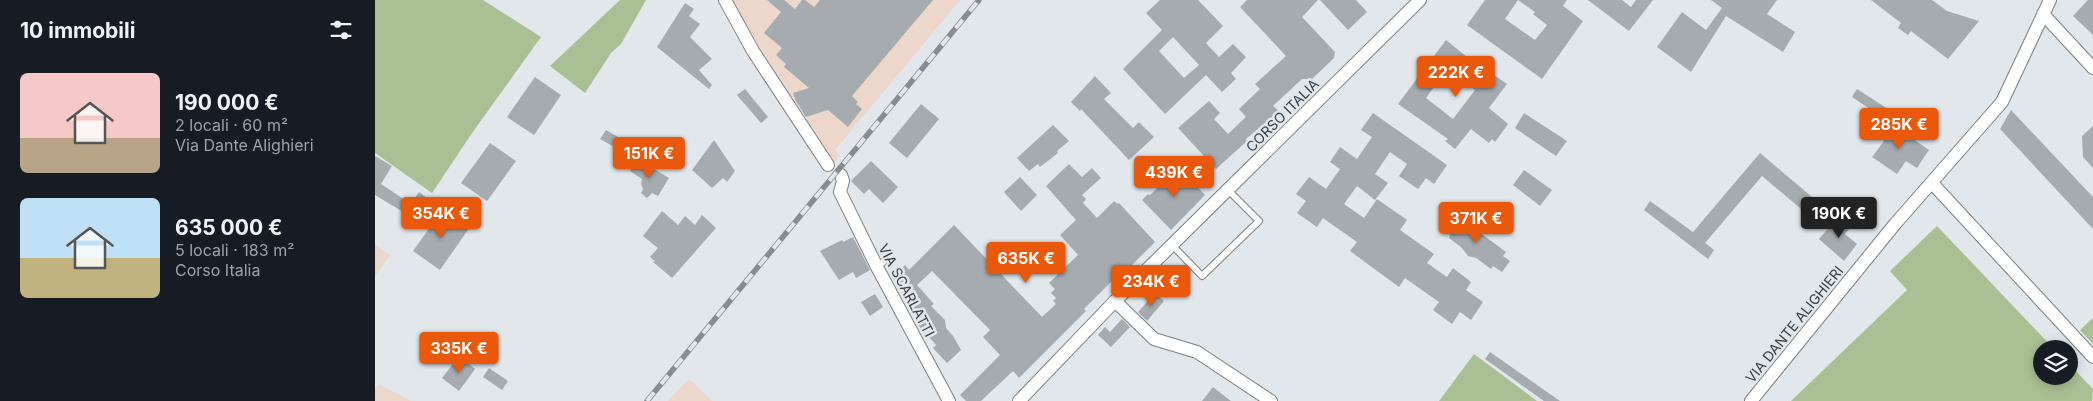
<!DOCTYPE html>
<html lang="it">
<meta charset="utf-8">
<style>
body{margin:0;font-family:Inter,sans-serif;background:#242831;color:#f1f3f6;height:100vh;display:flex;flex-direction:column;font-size:19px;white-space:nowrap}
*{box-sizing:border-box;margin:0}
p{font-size:16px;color:#9ea1a6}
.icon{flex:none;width:28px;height:28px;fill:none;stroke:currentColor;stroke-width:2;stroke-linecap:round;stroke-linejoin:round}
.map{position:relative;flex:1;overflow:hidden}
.details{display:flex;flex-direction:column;background:#171b24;width:375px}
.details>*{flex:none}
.buttons{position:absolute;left:1658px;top:340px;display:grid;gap:10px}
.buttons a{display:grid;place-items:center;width:45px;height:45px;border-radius:50%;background:#171b24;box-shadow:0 2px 12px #0003;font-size:25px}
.price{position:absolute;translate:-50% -42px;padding:0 11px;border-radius:5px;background:#ea580c;color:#fff;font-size:16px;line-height:32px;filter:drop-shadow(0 1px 2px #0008)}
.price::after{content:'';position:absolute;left:50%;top:30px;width:15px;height:11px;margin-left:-8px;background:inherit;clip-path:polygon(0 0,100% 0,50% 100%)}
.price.selected{background:#222;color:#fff}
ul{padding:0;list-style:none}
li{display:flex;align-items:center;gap:15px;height:125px;padding:0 20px}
li span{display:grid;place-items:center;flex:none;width:140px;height:100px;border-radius:8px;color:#555}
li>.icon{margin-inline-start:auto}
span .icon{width:60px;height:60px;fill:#fffc;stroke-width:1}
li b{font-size:21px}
h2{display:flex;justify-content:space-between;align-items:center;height:60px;padding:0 20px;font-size:21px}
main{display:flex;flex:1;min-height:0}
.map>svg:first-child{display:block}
.industrial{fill:#edd7ca}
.green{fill:#a9bf94}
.building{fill:#a5abaf;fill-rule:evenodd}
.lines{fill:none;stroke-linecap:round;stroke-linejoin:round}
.lane-casing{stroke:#7a7f84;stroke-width:8}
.street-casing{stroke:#7a7f84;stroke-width:14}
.lane{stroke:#fff;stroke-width:6}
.street{stroke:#fff;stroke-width:12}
.rail-casing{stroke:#888c8f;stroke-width:5.5}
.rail{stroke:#e1e7eb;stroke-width:4;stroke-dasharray:11;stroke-linecap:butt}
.labels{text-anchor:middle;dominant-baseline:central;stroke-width:5;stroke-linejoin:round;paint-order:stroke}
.street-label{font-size:14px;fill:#3b3d3f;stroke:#e1e7eb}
</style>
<main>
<section class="details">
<h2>10 immobili<svg class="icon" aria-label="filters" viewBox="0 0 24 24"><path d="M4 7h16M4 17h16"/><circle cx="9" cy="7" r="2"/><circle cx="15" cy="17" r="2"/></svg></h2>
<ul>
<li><span style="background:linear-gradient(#f6c9c9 65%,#b9a48a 0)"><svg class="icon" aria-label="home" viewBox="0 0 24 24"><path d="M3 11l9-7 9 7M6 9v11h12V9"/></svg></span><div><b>190 000 €</b><p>2 locali · 60 m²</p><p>Via Dante Alighieri</p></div></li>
<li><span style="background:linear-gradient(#bfe0f5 60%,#c2b280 0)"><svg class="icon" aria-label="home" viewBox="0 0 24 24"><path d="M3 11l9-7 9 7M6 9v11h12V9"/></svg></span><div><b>635 000 €</b><p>5 locali · 183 m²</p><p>Corso Italia</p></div></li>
</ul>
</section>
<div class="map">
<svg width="1718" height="401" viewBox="0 0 1718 401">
<rect width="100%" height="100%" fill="#e1e7eb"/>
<!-- industrial -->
<path class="industrial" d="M355 0H585L460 150 465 156 451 172 401 93Z
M0 245 15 255 0 276Z
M314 379 337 401H293Z
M4 384 34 400 36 401H0V389Z"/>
<!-- green -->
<path class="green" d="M0 0H108L166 37 97 133 57 193 0 153Z
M245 0H271L246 44 236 53 210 93 175 66Z
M1562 226 1679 349H1666V376H1694V364L1718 389 1717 401H1416L1532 290 1515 271Z
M1718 318V344L1705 330Z
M1099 354 1162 401H1064Z"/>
<!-- building -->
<path class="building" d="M392 0H409L420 9 427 0H430L439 7 445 0H558L477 96 483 102 481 104 487 109 473 127 453 110 431 117 421 101 418 93 434 88 409 67 411 64 401 55 407 48 389 33 406 12Z
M785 0H823L848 26 831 43 844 57 858 44 871 57 856 73 861 79 847 92 831 75 790 114 748 69 787 30 771 13ZM798 37 824 65 809 78 784 51Z
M872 0H943L927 17 960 52 959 58 937 79H927L898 106 904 111 871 139 872 141 841 169 803 128 834 101 845 113 839 119 853 134 871 117 864 109 885 89 880 84 911 56 865 7Z
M945 0H981L992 12 973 30Z
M1110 0H1192L1188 6 1208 21 1167 79 1092 25ZM1143 0 1160 12 1158 14 1172 25 1160 40 1130 19Z
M1213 0H1247L1256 7 1261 0H1278L1254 31Z
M1336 0H1402L1392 14 1420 32 1408 52 1351 16 1316 72 1282 47 1307 12 1331 30 1347 8Z
M1496 0H1557L1572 11 1604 21 1573 59 1536 31 1533 35 1523 28 1526 23Z
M1713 0H1718V35L1698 16Z
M310 3 319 9 314 16 325 24 315 37 337 59 324 70 337 85 334 89 282 47Z
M1071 40 1117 77 1119 75 1132 84 1114 108 1133 124 1120 142 1117 139 1114 143 1096 129 1080 149 1070 141 1073 139 1023 104ZM1072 69 1100 90 1078 119 1051 98Z
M720 76 736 93 729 99 758 128 764 122 779 137 754 160 706 109 705 111 696 102Z
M160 77 186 95 159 135 132 117Z
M370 89 393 117 386 123 362 95Z
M1482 89 1513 109 1507 117 1477 97Z
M546 104 564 119 532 158 514 143Z
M1636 110 1718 197V229L1625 129Z
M998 113 1072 165 1059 184 1051 178 1043 189 1024 176 1032 164 1015 152 1000 174 1013 183 1000 200 982 186 969 204 989 218 1002 199 1032 220 1025 230 1059 254 1052 263 1072 277 1078 268 1096 282 1091 290 1108 302 1096 320 1085 312 1077 324 1058 310 1064 302 1030 278 1024 287 975 251 982 242 948 218 942 227 922 213 931 201 921 194 934 177 951 189 965 169 955 162 965 147 982 159 997 137 986 130Z
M1149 113 1192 141 1181 156 1140 128Z
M1515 123 1554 150 1542 168 1531 161 1522 174 1497 157 1509 141 1504 138Z
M678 125 694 141 682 151 683 153 665 167 663 164 654 171 642 158Z
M1718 126V168L1708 157 1707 136Z
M231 130 257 145 252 154 225 139Z
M339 140 360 171 352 182 348 178 337 188 317 170Z
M115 143 141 161 112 201 86 183Z
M1385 153 1443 202 1432 214 1387 176 1330 243 1339 250 1333 259 1269 210 1275 201 1318 232Z
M0 156 17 166 6 184 36 204 44 192 52 198 38 218 0 195Z
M262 159 294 178 283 196 277 193 272 198 266 193 268 189 266 184 267 179 255 171Z
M496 161 523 187 508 203 494 189 489 194 476 181Z
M694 164 707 177 717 168 726 178 707 195 711 199 708 203 722 218 739 201 743 204 744 203 780 242 749 273 747 271 709 309 711 311 644 378 638 371 606 401H591L585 395 625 355 608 337 615 330 557 271 542 285 559 304 556 306 570 320 571 328 578 336 586 350 572 363 558 348 561 345 543 325 545 322 537 310V308L527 294 528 292 521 285 522 283 517 277 530 265 534 270 579 225 667 317 681 304 678 301 681 298 676 293 680 289 674 283 703 255 685 235 701 220 671 186Z
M804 167 830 195 796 230 767 200 773 194 775 195Z
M1149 170 1177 190 1165 206 1138 185Z
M645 177 662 195 646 211 629 192Z
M68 209 95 227 65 270 38 251Z
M287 211 303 225 310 216 320 225 327 215 341 228 297 278 278 262 280 261 275 257 283 248 268 236Z
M1076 216 1083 221 1085 218 1131 252 1128 256 1135 261 1127 272 1118 266 1116 269 1101 258 1093 256 1086 247 1074 238 1075 235 1066 229Z
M1463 217 1475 228 1470 234 1482 244 1469 261 1444 239Z
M478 237 495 270 481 278 478 272 464 280 445 251 467 240 468 242Z
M780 293 789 301 772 321 763 312Z
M500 294 508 307 495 316 486 302Z
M747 319 755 327 736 347 723 335 730 327 735 332Z
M1115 352 1185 401H1169L1110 359Z
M84 356 100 369 84 391 67 378Z
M114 368 133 381 127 390 108 377Z
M838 387 856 401H827Z"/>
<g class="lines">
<!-- lane casing -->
<g class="lane-casing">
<path id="lane" d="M797 245 827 276 884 221 853 190
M502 267 512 259"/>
</g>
<!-- street casing -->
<g class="street-casing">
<path id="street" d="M350 0 378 51 453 165
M1668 14 1718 68
M466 175 468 181 465 192 502 267 574 401
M1557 183 1718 357
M740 301 779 339 822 352 896 401
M644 401 740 301 1045 0
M1376 401 1520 224 1627 102 1675 0"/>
</g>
<!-- lane -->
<use href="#lane" class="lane"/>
<!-- street -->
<use href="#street" class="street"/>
<!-- rail casing -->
<g class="rail-casing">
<path id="rail" d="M272 401 604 0"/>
</g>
<!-- rail -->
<use href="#rail" class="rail"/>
</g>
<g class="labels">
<!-- street labels -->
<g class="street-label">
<text transform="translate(907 115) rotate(-45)">CORSO ITALIA</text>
<text transform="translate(532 290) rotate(62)">VIA SCARLATTI</text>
<text transform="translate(1419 324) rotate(-51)">VIA DANTE ALIGHIERI</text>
</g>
</g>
</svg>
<div class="buttons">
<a><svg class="icon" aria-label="layers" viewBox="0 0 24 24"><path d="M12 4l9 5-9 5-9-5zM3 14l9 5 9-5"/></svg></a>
</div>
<b class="price" style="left:1081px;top:98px">222K €</b>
<b class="price" style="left:1524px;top:150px">285K €</b>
<b class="price" style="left:274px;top:179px">151K €</b>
<b class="price" style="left:799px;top:198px">439K €</b>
<b class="price" style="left:66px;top:239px">354K €</b>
<b class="price selected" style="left:1464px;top:239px">190K €</b>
<b class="price" style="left:1101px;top:244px">371K €</b>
<b class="price" style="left:651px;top:284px">635K €</b>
<b class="price" style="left:776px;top:307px">234K €</b>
<b class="price" style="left:84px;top:374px">335K €</b>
</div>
</main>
